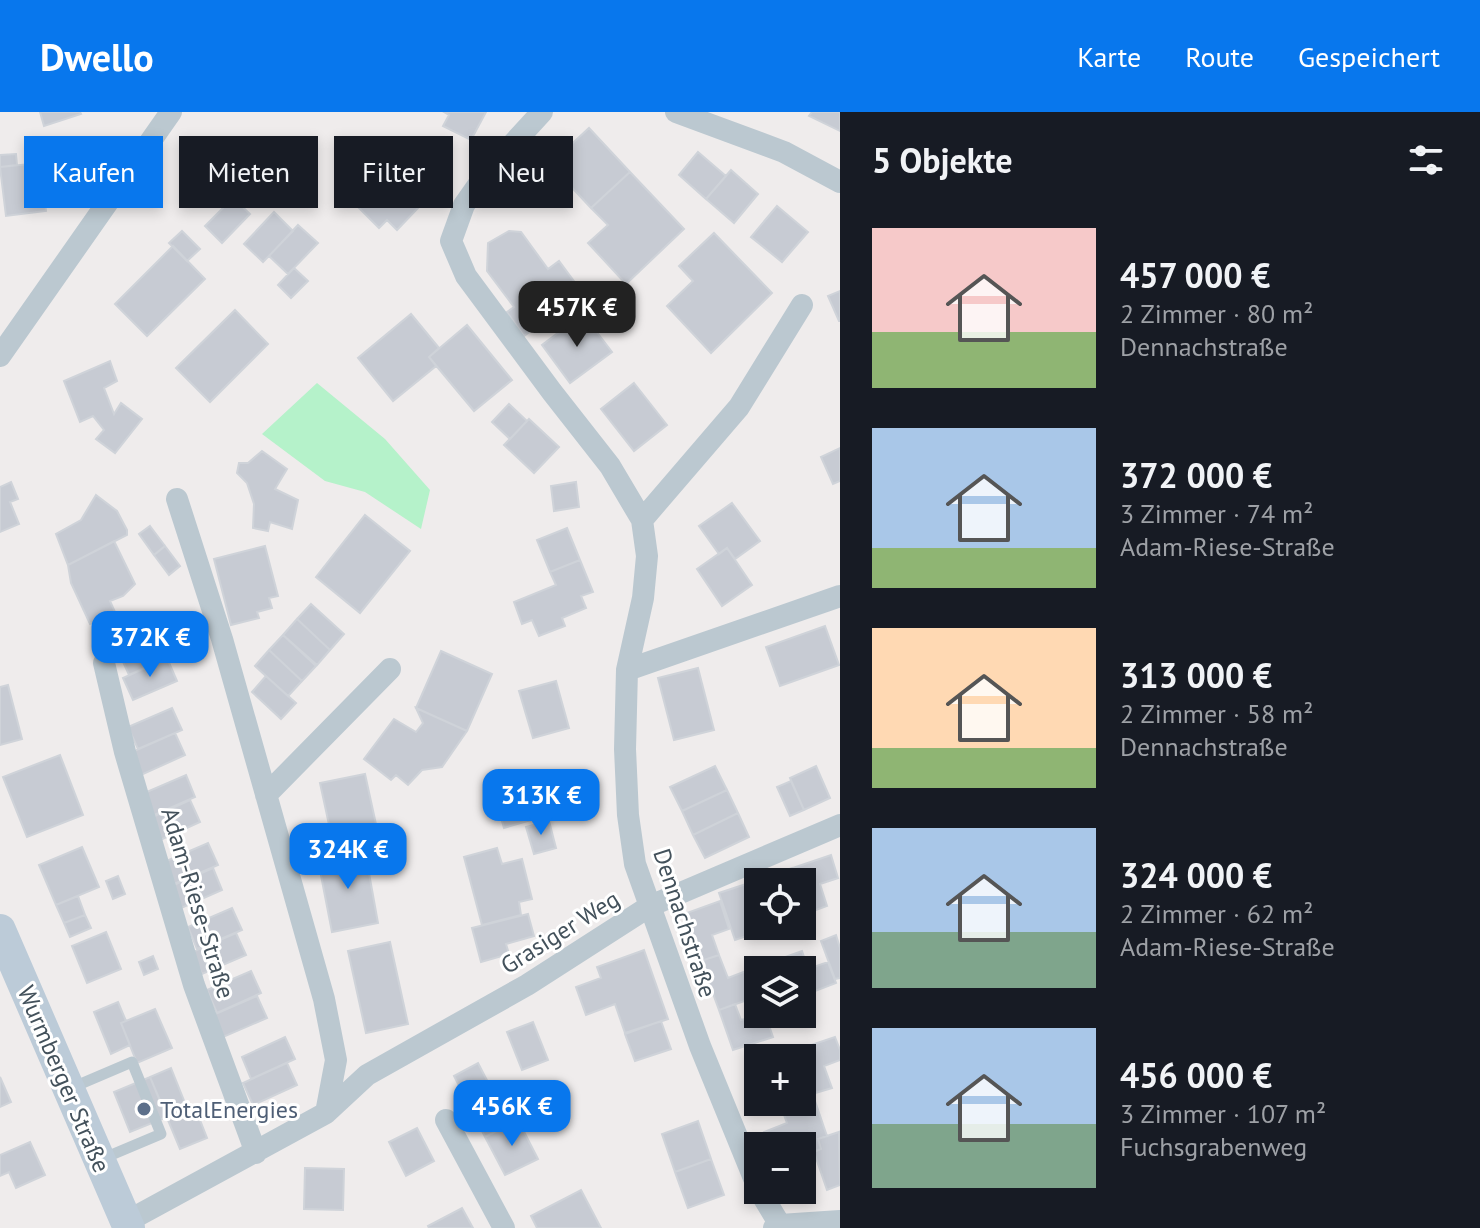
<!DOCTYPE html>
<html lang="de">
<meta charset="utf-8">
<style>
body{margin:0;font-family:"PT Sans",sans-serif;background:#242831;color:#f1f3f6;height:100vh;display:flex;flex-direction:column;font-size:30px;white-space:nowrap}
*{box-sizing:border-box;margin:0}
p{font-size:26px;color:#9ea1a6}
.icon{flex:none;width:44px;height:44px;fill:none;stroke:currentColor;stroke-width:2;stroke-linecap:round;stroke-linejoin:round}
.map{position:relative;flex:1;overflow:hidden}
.sheet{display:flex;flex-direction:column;background:#171b24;width:640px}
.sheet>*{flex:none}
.guide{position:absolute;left:24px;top:24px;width:696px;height:72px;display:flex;gap:16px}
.fabs{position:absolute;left:744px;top:756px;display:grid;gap:16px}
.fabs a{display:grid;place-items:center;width:72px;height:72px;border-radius:0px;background:#171b24;box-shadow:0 4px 12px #0003;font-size:40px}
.price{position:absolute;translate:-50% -68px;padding:0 18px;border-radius:16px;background:#0877ed;color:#fff;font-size:26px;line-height:52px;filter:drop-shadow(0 2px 4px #0008)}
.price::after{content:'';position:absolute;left:50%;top:48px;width:24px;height:18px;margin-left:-12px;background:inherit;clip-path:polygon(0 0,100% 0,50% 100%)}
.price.active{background:#222;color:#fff}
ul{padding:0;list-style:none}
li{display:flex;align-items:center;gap:24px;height:200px;padding:0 32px}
li span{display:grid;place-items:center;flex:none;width:224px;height:160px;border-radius:0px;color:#555}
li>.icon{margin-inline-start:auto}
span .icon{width:96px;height:96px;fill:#fffc;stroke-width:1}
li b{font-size:34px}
h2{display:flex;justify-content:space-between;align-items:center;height:96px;padding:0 32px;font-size:34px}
.pill{padding:0 28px;border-radius:0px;background:#171b24;box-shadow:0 4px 12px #0003;font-size:28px;line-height:72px}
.pill.active{background:#0877ed;color:#fff}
header{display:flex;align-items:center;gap:48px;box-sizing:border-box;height:112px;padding:0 40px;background:#0877ed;color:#fff}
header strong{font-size:38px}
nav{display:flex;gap:44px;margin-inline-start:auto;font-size:28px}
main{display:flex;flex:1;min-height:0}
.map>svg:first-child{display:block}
.green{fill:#b5f2ca}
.building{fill:#c7cbd3;stroke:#cfd3d9;stroke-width:2}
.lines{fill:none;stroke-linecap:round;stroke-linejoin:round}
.lane{stroke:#bbc8d0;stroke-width:11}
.street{stroke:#bbc8d0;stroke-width:22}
.secondary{stroke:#bccbd8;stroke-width:32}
.service-dot{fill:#5c6f8a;stroke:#fff;stroke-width:3}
.labels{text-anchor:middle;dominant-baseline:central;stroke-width:6;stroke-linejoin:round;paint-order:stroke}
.street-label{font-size:24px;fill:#43515b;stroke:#fff}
.service-label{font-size:24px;fill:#4e5e75;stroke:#fff;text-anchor:start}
</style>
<header>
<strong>Dwello</strong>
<nav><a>Karte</a><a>Route</a><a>Gespeichert</a></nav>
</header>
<main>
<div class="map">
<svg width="840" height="1116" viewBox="0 0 840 1116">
<rect width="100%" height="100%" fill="#efecec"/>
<!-- green -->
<path class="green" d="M317 271 385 327 430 378 421 417 365 380 325 369 262 322Z"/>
<!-- building -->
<path class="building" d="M40 0H80L81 2 44 14Z
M444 0H486L471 28 443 14 449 3Z
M812 0H840V19L809 4Z
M589 16 630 60 591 96 550 52Z
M242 28 271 58 240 88 211 58Z
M407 35 414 42 420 36 439 54 430 64 441 75 432 83 426 77 413 91 418 96 397 118 387 108 379 116 345 82 383 43 390 51Z
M698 40 726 64 706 87 679 63Z
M16 42 17 53 0 55V43Z
M40 51 46 99 6 104 0 55Z
M731 58 758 82 734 111 706 87Z
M630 60 684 117 626 172 588 131 608 113 591 96Z
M233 86 250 102 222 131 205 114Z
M777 94 808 120 782 150 751 125Z
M274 100 293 119 263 150 244 132Z
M298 113 318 131 288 162 269 144Z
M182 119 200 137 187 149 169 131Z
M509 119 521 120 548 157 559 149 582 180 524 224 507 200 514 195 487 159 488 131Z
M714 121 772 181 711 241 667 194 693 169 679 154Z
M173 134 205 167 147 224 115 192Z
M294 156 308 169 291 186 278 173Z
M840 179V209H839L828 184Z
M235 198 268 232 210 290 176 256Z
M411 202 439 236 429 245 436 254 393 289 358 246Z
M583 202 612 240 570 271 542 233Z
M467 213 512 268 474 299 429 245Z
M110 249 117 269 104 276 114 302 121 291 142 307 115 341 96 327 104 318 93 304 80 310 64 269Z
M634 271 667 313 634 339 601 297Z
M509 292 527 309 510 327 492 310Z
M529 307 559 335 534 361 504 333Z
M840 336V369L833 372 821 345Z
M262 339 287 357 275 377 298 388 292 417 270 410 268 419 253 416 254 392 247 371 237 361 239 351H248Z
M11 370 18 387 10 390 19 412 0 420V375Z
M576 370 579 395 554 399 551 374Z
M96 383 117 399 127 418V423L68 453 56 422 81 408Z
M732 391 760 429 735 447 727 436 719 442 699 414Z
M365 403 410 439 360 501 316 465Z
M150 414 165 434 154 443 139 422Z
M567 416 580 448 550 460 537 428Z
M114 429 135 472 123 484 110 489 115 500 90 512 71 471 68 453Z
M165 434 180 454 169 463 154 443Z
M265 434 278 484 269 486 272 496 257 500 259 506 231 513 214 447Z
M727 436 752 473 722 494 697 457Z
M580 448 593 480 581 484 586 496 562 506 565 514 539 524 532 508 522 512 514 490 556 473 550 460Z
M311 492 344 522 330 538 297 507Z
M297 507 330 538 317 553 283 523Z
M825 514 839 553 780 574 766 535Z
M163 521 173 543 129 563 119 541Z
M283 523 316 554 302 569 269 538Z
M269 538 302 569 288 584 255 554Z
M441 539 492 562 467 619 416 596Z
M167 546 177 569 133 588 123 566Z
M698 556 714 618 674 628 658 566Z
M266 564 296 591 281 607 252 580Z
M556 569 569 616 533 626 519 579Z
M8 573 22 627 0 633V575Z
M172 596 182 618 138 637 128 615Z
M416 596 467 619 442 655 422 658 408 673 396 663 391 668 364 647 394 607 416 620 423 611Z
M175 621 185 643 141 663 132 640Z
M60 643 83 703 27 725 3 665Z
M715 654 727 678 682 699 670 675Z
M816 654 830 686 804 698 790 666Z
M365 662 381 735 336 745 320 671Z
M186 663 195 685 152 704 142 682Z
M519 664 531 708 504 716 491 672Z
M791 669 804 698 790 704 777 675Z
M727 678 738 701 693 723 682 699Z
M190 688 200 710 156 730 146 708Z
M738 701 749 725 705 746 693 723Z
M549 709 556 736 534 742 526 715Z
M208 731 218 753 174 772 164 750Z
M82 735 99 775 56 793 39 753Z
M497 736 502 752 522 747 532 787 519 790 521 803 482 813 464 745Z
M365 739 378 811 332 820 318 748Z
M831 743 838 766 820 772 827 794 808 801 802 784V770H797L793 756Z
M213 756 222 778 179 797 169 775Z
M792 756 797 770H758V775L756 769Z
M118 764 125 782 113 787 106 769Z
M755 769 758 778V796L745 800 753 822 735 828 719 781Z
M78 784 85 803 64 811 56 793Z
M720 789 729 817 712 823 719 843 701 849 684 802Z
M232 796 242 818 197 837 188 815Z
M528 802 534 824 506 832 509 842 481 850 472 816Z
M85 803 91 816 70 825 64 811Z
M106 820 121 857 87 871 72 834Z
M236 821 246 843 202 862 192 840Z
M836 823 840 836V866L835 867 821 829Z
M390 830 408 912 366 921 348 839Z
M644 838 668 907 625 921 615 892 586 903 576 875 601 866 597 855Z
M802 839 808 857 828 850 836 871 802 884V858H790L785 845Z
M719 843 728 866 746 859 756 885 719 898 701 849Z
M153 844 158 857 144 863 139 850Z
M764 847 768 858H758V885L746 853Z
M251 859 261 881 217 901 207 878Z
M257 884 267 906 223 925 213 903Z
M118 890 126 909 121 911 130 933 111 942 94 900Z
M735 892 741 908 765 902 773 925 733 938 719 898Z
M155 897 172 936 137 951 121 911Z
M661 909 671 937 635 949 625 922Z
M533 910 548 948 522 958 507 920Z
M285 925 295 947 251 967 242 945Z
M835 925 840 938V948L824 954 832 976 812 982 802 954V946H799L796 938Z
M287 951 297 973 253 993 243 971Z
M478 951 492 978 500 974 518 1008 485 1025 454 964Z
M171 956 191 1006 198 1003 207 1026 180 1037 150 965Z
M0 965 11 990 0 995Z
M150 965 167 1005 130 1020 114 980Z
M815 989 827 1024 818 1027 821 1037 802 1044V1034H769L764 1020 787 1011 783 1000Z
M518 1008 538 1047 505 1063 485 1025Z
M698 1009 711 1047 675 1060 662 1022Z
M417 1016 434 1049 406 1064 389 1030Z
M839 1020 840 1073 827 1078 814 1040 821 1037 818 1027Z
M30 1030 45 1063 16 1076 9 1060 0 1064V1043Z
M711 1047 724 1083 688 1096 675 1060Z
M305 1056 344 1057 343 1098 304 1097Z
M581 1078 601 1116H537L531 1104Z
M462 1096 473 1116H429L428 1114Z"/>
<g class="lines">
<!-- lane -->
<path class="lane" d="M71 976 132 950 161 1022 104 1046"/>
<!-- street -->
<path class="street" d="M542 0 488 59 464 93 451 129 466 164 552 280 610 354 642 408 647 444 643 486 627 558 625 637 628 703 635 752 700 934 758 1076
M676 0 784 40 840 70
M0 244 171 0
M642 408 739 295 802 193
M104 551 125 640 194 873 256 1041
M627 558 840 484
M266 683 390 557
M326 1001 367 963 527 873 650 794 840 713
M446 1008 504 1116
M759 1078 780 1113
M126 1110 326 1001 336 948 324 887 222 527 177 387
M774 1116 780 1113 840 1109"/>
<!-- secondary -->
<path class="secondary" d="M0 818 129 1116"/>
</g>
<!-- markers -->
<circle class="service-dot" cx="144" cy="997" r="8"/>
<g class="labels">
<!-- street labels -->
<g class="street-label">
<text transform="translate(198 791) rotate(73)">Adam-Riese-Straße</text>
<text transform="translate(685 811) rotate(72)">Dennachstraße</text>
<text transform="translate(560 820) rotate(-32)">Grasiger Weg</text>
<text transform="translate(64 967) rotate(67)">Wurmberger Straße</text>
</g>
<!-- service labels -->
<g class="service-label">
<text x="160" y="997">TotalEnergies</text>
</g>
</g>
</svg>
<div class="fabs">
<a><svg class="icon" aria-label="locate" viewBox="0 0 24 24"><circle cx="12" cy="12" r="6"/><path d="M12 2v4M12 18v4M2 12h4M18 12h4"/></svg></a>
<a><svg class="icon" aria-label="layers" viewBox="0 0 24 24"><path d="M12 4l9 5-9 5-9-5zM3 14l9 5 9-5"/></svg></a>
<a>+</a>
<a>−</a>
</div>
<b class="price active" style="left:577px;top:237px">457K €</b>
<b class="price" style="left:150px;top:567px">372K €</b>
<b class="price" style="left:541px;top:725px">313K €</b>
<b class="price" style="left:348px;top:779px">324K €</b>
<b class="price" style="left:512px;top:1036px">456K €</b>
<div class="guide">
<a class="pill active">Kaufen</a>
<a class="pill">Mieten</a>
<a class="pill">Filter</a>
<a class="pill">Neu</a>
</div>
</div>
<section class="sheet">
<h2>5 Objekte<svg class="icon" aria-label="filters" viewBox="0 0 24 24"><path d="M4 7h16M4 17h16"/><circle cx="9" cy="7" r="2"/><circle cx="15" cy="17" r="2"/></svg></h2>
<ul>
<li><span style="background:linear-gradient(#f6c9c9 65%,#8fb573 0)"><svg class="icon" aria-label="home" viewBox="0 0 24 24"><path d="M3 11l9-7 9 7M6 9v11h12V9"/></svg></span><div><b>457 000 €</b><p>2 Zimmer · 80 m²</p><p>Dennachstraße</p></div></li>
<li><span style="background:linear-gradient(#a9c7e8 75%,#8fb573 0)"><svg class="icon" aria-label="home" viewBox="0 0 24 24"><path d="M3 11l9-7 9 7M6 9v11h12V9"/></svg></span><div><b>372 000 €</b><p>3 Zimmer · 74 m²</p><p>Adam-Riese-Straße</p></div></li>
<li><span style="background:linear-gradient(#ffd9b3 75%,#8fb573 0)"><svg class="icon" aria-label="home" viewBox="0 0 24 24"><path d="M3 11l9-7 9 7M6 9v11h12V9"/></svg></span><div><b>313 000 €</b><p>2 Zimmer · 58 m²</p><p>Dennachstraße</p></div></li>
<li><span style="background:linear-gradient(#a9c7e8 65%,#7fa58c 0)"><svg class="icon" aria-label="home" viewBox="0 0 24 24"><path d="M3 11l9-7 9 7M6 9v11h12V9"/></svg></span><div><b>324 000 €</b><p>2 Zimmer · 62 m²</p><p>Adam-Riese-Straße</p></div></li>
<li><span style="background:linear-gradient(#a9c7e8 60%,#7fa58c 0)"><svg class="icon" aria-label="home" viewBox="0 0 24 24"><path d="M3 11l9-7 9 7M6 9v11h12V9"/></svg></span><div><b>456 000 €</b><p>3 Zimmer · 107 m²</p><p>Fuchsgrabenweg</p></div></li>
</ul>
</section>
</main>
